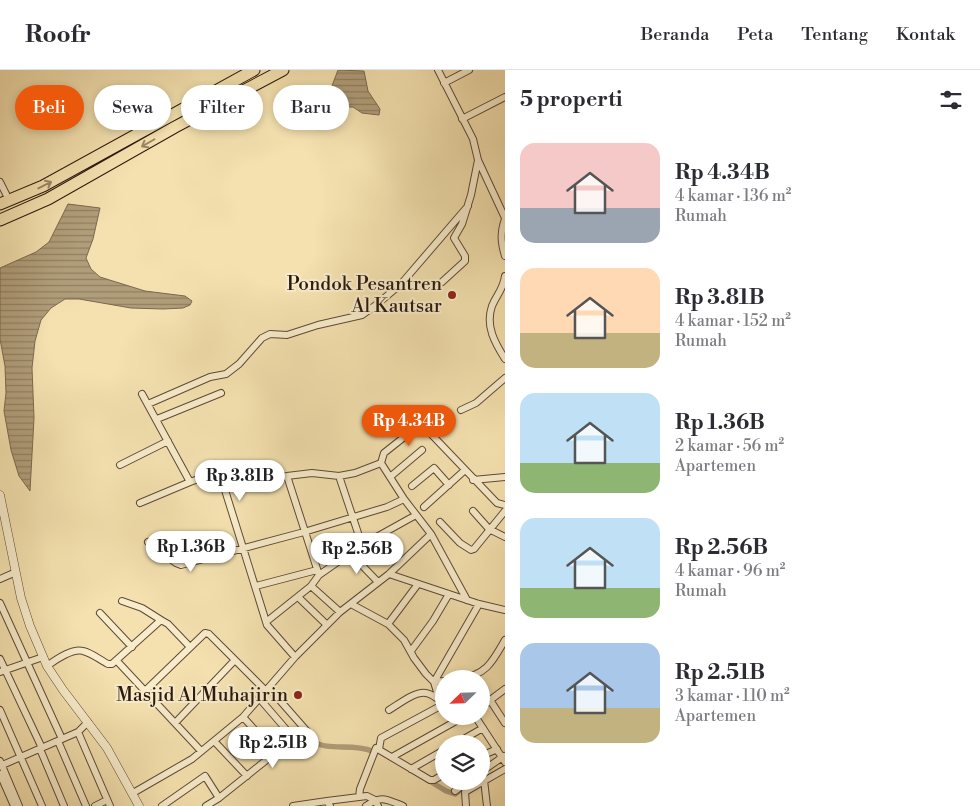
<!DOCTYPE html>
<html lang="id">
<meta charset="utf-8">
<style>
body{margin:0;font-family:"Libre Bodoni",serif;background:#f7f7f7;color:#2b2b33;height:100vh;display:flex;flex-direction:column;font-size:19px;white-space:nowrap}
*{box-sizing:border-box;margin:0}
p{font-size:16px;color:#7c7c81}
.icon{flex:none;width:28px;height:28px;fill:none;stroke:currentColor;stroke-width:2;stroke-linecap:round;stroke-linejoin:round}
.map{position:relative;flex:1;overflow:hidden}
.sheet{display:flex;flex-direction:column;background:#fff;width:475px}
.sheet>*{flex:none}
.top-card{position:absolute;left:15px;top:15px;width:415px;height:45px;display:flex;gap:10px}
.needle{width:32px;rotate:247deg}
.buttons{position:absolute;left:435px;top:600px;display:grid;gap:10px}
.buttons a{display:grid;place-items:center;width:55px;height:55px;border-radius:50%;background:#fff;box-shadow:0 2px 8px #0003;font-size:25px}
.price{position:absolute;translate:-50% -42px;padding:0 11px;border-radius:18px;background:#fff;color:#222;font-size:16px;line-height:32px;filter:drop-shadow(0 1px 2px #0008)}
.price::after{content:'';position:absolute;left:50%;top:30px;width:15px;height:11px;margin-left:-8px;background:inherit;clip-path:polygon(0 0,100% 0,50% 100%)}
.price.current{background:#ea580c;color:#fff}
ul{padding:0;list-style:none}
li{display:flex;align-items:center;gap:15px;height:125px;padding:0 15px}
li span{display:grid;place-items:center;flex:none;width:140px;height:100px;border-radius:15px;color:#555}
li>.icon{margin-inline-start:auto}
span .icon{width:60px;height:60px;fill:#fffc;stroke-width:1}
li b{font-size:21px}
h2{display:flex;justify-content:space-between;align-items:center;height:60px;padding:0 15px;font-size:21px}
.chip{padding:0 18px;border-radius:22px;background:#fff;box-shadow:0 2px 8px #0003;font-size:18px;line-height:45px}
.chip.current{background:#ea580c;color:#fff}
header{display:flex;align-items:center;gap:30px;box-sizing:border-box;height:70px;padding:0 25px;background:#fff;border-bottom:1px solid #e1e1e2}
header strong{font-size:24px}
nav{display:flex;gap:28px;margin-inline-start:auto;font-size:18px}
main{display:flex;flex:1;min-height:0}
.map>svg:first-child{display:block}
.water{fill:url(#water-rules);stroke:#7b684f}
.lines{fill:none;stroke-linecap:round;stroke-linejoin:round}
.canal{stroke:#b09d79;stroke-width:5.5}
.minor-casing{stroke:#5d4a37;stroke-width:8}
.tertiary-casing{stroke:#5d4a37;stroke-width:9}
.trunk-casing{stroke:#2b180f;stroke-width:13}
.minor{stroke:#f8eccb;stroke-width:6}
.tertiary{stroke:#f8eccb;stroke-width:8}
.trunk{stroke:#f4e1af;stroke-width:11}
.oneway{stroke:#9a8767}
.poi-dot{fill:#8f2418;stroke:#f8eccb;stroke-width:2}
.labels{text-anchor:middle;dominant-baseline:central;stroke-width:4;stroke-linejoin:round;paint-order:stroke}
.poi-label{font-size:19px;fill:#2b180f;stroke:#f8eccb;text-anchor:end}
</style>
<header>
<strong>Roofr</strong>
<nav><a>Beranda</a><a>Peta</a><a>Tentang</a><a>Kontak</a></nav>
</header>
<main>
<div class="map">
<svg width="505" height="736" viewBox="0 0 505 736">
<defs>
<pattern id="water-rules" width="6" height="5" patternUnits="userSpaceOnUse" patternTransform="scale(1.25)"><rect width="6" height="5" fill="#b09d79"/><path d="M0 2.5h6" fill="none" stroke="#8f7f62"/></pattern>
</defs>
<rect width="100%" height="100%" fill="#f4e1af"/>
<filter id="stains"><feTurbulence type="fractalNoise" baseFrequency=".004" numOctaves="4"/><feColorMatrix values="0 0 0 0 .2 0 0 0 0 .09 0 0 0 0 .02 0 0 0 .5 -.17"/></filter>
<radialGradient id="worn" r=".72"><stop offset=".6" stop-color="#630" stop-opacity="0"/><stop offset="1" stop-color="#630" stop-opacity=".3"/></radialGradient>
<!-- water -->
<path class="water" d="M338 0 364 1 368 21 380 39 379 45 362 43 353 37H345L335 43 319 60 316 58Z
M68 134 100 138 93 169 86 188 91 199 100 207 145 221 185 226 192 231 190 235 183 238 163 239 131 238 79 229H65L51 238 41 250 35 271 32 298 34 348 30 421 19 406 11 380 4 341 6 323 5 296 0 269V198L36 182 49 172Z"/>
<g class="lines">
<!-- canal -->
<path class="canal" d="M314 672C328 681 354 673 372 681
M428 710 446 721 455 724 471 711"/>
<!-- minor casing -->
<g class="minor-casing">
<path id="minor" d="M438 0 473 69 478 90 471 125 462 154 454 168 465 186V191L442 212
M444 13 469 0
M462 49 505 27
M478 90 505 148
M0 112 9 130
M505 149C500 163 501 173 505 186
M505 206C503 220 497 224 492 236 485 256 495 273 505 289
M142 324 190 412 215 403 220 404 267 555 295 587
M148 334 210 307 226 304 239 294 262 268 270 264 287 265 318 255 362 245 376 235 401 214 468 136
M461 340 476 333 505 308
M157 349 221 323
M432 365 497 433 505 435
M381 393 384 383 422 353
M120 395 168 371
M287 406 319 505
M339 406 362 475
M390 407 422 380
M221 408 287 406 312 403 339 406 355 403 381 393 404 429 431 464 467 530
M473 410 505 407
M412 416 434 398 449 415
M140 433 190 412
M424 437 465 400
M473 441 489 459 505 467
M440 452 460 473 471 480 474 479 505 441
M148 472 176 493 181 495 304 462 387 437 404 429
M351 484 378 512
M389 504 431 464
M0 509 16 502
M256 516 317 500
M311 516 340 542
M298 527 327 555
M0 533 62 669
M351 534 388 554 404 570 414 588 426 604 434 612 437 622 444 626
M100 543 132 577
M161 550 168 554 190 577
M266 552 311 516 319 505 362 475 416 445
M388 554 418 514
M411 581 433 551 449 524
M0 589 42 678
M117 591 201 681
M47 596C55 590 73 578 83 581 92 583 100 590 108 594H112L161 550 142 538 122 531
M0 602 43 587
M459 609C486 605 492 593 505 570
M444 611 434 612 479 534
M269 618 312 667
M145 621 205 563 209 564 266 621
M259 628 297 672
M490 630 505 653
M481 637 505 619
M0 640 42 736
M389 640C399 634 415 621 426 623 433 624 439 630 444 634
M475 646 505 692
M175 653 234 591
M78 662 110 736
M58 671 86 736
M214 671 247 706
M455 674 483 658
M40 679 64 736
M379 679 381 668 444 634
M481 684H486L497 679
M392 687 465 646
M0 691 19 736
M0 696 78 662 88 652
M411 699 444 680
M481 702 504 686
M0 704 14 736
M484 710 487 736
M455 721 468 711
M133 723 192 689 243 647 295 587 340 542 389 504 479 534 505 540
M359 727 360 719 376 678 430 710H434L444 704
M327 731 367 726 375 730 378 736
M95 736 107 730
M162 736 205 706 219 728
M206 736 219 728 274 684V681L243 647
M293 736 327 731 330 736
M366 736C381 725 386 729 403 736
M466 736 465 722 505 699"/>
</g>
<!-- tertiary casing -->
<g class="tertiary-casing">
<path id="tertiary" d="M0 425 21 528 30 556 47 596 63 620 107 678 139 736"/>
</g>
<!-- trunk casing -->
<g class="trunk-casing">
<path id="trunk" d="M0 134 43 116 254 0
M0 150 48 129 175 57 283 0"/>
</g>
<!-- minor -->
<use href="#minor" class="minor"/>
<!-- tertiary -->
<use href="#tertiary" class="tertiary"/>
<!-- trunk -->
<use href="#trunk" class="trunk"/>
</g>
<!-- one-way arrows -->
<defs><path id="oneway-shaft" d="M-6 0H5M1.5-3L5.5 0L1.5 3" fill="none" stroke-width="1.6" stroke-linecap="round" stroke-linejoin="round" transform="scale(1.25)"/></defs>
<g class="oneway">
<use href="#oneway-shaft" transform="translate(148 73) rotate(150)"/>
<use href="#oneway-shaft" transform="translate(45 115) rotate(-27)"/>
</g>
<!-- markers -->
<g class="poi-dot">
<circle cx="452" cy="225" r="5"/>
<circle cx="298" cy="625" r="5"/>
</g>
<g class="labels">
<!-- poi labels -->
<g class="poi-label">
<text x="442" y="214">Pondok Pesantren<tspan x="442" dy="22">Al Kautsar</tspan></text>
<text x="288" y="625">Masjid Al Muhajirin</text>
</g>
</g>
<rect width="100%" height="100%" filter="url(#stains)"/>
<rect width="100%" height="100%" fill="url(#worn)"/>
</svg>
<div class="buttons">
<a><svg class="needle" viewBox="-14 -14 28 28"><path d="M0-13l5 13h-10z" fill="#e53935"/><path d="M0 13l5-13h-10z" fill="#7c7c81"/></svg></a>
<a><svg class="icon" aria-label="layers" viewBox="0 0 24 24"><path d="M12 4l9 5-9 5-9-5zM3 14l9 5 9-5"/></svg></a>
</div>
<b class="price current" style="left:409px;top:377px">Rp 4.34B</b>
<b class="price" style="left:240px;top:432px">Rp 3.81B</b>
<b class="price" style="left:191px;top:503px">Rp 1.36B</b>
<b class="price" style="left:357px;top:505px">Rp 2.56B</b>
<b class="price" style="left:273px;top:699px">Rp 2.51B</b>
<div class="top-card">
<a class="chip current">Beli</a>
<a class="chip">Sewa</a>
<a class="chip">Filter</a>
<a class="chip">Baru</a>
</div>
</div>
<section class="sheet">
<h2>5 properti<svg class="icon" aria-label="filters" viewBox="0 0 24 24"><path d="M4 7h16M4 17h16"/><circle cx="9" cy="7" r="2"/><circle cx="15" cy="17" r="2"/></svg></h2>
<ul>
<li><span style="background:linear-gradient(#f6c9c9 65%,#9aa5b1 0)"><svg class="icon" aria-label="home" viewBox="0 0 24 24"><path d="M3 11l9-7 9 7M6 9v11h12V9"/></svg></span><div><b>Rp 4.34B</b><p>4 kamar · 136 m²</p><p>Rumah</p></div></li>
<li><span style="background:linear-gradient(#ffd9b3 65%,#c2b280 0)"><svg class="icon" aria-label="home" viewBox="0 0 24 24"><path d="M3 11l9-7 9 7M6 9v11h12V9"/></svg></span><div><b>Rp 3.81B</b><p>4 kamar · 152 m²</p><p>Rumah</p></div></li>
<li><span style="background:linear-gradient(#bfe0f5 70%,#8fb573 0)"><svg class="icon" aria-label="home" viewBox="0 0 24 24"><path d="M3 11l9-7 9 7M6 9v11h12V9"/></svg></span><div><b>Rp 1.36B</b><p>2 kamar · 56 m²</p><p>Apartemen</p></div></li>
<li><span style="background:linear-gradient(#bfe0f5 70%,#8fb573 0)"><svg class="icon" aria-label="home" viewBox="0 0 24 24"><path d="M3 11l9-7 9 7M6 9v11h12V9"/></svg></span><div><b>Rp 2.56B</b><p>4 kamar · 96 m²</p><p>Rumah</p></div></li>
<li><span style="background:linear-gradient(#a9c7e8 65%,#c2b280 0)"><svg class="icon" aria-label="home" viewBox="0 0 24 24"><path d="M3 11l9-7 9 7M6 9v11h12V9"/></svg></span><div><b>Rp 2.51B</b><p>3 kamar · 110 m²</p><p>Apartemen</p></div></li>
</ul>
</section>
</main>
